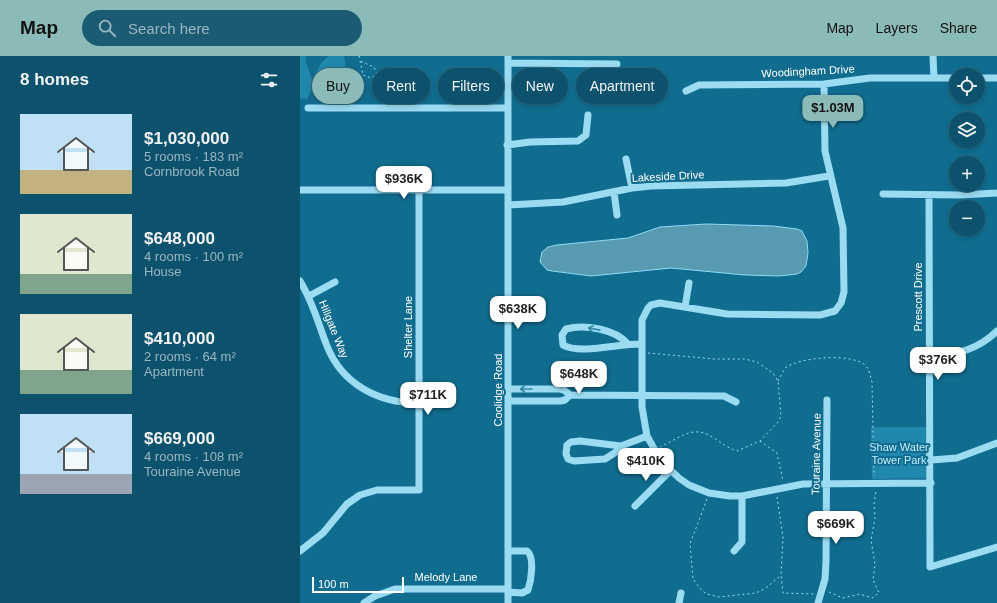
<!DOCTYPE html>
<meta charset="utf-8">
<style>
body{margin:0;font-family:Arial,sans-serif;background:#1b5c74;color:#f1f3f6;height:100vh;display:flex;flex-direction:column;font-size:15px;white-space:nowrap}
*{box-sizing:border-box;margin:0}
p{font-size:13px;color:#9ab6c2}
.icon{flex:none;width:22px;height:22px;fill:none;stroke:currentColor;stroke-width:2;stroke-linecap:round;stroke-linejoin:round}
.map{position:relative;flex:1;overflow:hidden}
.sheet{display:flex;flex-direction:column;background:#0d526c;width:300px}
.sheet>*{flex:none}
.banner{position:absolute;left:12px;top:12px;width:380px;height:36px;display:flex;gap:8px}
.tools{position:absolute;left:649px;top:12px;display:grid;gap:8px}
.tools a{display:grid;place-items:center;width:36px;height:36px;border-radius:50%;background:#0d526c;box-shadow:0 2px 6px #0003,0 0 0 1px #2d697f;font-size:20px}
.scale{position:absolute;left:12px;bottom:10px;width:92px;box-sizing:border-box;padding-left:4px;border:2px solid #fff;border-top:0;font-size:11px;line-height:14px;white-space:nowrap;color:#fff;-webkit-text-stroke:3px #116d90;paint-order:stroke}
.price{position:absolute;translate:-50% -34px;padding:0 9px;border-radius:8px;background:#fff;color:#222;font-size:13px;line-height:26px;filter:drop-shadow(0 1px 2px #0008)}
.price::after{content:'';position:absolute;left:50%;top:24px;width:12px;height:9px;margin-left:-6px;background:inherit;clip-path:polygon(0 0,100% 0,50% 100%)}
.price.selected{background:#8bbbb9;color:#111}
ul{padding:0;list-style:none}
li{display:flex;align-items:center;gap:12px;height:100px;padding:0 20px}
li span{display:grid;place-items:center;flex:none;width:112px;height:80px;border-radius:0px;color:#555}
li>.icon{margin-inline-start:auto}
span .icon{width:48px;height:48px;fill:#fffc;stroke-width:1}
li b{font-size:17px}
h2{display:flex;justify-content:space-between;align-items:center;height:48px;padding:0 20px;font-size:17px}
.tag{padding:0 14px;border-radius:18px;background:#0d526c;box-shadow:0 2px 6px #0003,0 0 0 1px #2d697f;font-size:14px;line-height:36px}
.tag.selected{background:#8bbbb9;color:#111}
header{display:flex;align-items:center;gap:24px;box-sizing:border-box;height:56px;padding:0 20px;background:#8bbbb9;color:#111}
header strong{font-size:19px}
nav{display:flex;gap:22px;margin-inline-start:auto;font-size:14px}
.search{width:280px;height:36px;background:#1b5c74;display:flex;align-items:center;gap:10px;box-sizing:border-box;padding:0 14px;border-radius:22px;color:#9ab6c2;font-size:15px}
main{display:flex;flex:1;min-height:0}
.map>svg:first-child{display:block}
.green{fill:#2088ad}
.water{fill:#589ab2;stroke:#8edcf6}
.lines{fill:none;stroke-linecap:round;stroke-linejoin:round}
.path{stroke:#9cdcf2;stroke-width:1;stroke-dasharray:2 3;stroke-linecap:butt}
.minor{stroke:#9cdcf2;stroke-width:7}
.oneway{stroke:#3489a8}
.labels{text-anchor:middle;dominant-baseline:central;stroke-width:4;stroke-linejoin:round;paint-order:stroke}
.street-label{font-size:11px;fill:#fff;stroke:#116d90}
.park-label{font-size:11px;fill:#c3eefd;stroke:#116d90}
</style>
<header>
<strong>Map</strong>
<div class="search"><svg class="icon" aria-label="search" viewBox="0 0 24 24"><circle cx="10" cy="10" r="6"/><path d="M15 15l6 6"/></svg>Search here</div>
<nav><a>Map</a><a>Layers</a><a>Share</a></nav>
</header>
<main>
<section class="sheet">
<h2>8 homes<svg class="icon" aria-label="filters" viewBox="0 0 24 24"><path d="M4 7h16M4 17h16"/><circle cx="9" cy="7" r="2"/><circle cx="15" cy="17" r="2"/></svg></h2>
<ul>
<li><span style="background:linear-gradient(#bfe0f5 70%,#c2b280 0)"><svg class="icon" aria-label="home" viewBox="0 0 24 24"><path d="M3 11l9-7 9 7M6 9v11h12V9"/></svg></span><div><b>$1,030,000</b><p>5 rooms · 183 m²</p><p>Cornbrook Road</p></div></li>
<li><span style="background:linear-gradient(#dfe7d0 75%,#7fa58c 0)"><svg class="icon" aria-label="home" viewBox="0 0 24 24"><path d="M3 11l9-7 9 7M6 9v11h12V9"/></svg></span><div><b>$648,000</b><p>4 rooms · 100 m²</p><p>House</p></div></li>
<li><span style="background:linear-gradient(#dfe7d0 70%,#7fa58c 0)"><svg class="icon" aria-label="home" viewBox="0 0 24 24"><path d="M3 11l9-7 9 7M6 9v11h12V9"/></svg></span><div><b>$410,000</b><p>2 rooms · 64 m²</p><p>Apartment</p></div></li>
<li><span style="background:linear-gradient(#bfe0f5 75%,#9aa5b1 0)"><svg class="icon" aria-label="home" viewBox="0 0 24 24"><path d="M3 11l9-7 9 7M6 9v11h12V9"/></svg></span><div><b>$669,000</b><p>4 rooms · 108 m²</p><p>Touraine Avenue</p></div></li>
</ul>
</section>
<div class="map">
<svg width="697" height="547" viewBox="0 0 697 547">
<rect width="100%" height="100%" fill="#116d90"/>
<!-- green -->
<path class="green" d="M0 0H6C4 11 15 20 12 31 12 35 8 40 7 43L0 42Z
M29 0H44L48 24 45 28 16 33C12 20 18 8 29 0Z
M571 371H626V422L572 423Z"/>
<!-- water -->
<path class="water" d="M406 168 473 170 497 173 502 175 507 185 508 197 506 210 501 216 497 218 479 220 445 219 371 212 291 220 252 215 247 214 240 206 242 196 248 191 257 189 328 182 360 171Z"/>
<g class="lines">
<!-- path -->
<path class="path" d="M59 0 63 19 71 22 77 18 74 11 60 5
M85 39 108 40
M163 40H184
M348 297 414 303H445L457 306 473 317 478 325 481 360 478 366 460 385 437 395C427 392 421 386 412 381 393 368 378 383 360 391
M478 325 485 312C500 301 551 297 565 309 570 314 570 320 572 326L574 420
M460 385 477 397 483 425
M477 441 483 481 481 519 483 537 514 538
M407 443 390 488 393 523 402 535 407 538 419 541 456 537 466 532 480 520
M529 536 543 542 560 538 572 542 579 537 573 524 575 508 571 484 575 462 574 448 576 435"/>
<!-- minor -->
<path class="minor" d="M208 0V547
M633 0 634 22
M208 7 317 8
M678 22H697
M524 28 525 95 543 172 544 236 541 247 535 255 520 259 427 258 360 247 351 249 348 252 342 264V351L347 380 361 405 379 422 389 429 409 437 430 440H442L503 428 631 427
M386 35 399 29 524 28 570 22H656
M8 52H207
M207 89 230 86 278 85 286 79 288 59
M326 103 332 132
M0 134H208
M314 136 317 159
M583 138 660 139 697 137
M629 139 630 511 697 491
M208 149 263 146 332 132 351 130 486 127 529 120
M0 225C13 246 18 267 27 290 42 328 78 347 118 347
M9 240 35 226
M385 251 389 227
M328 288C315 273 285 268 266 273L262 279 263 289C280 299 321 287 342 288
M629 300C655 300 678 294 697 275
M209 333H260L264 334 270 339 265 344 261 345H209
M270 339 424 340 436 346
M321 390 280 385 271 386 267 389 266 398 268 403 274 405 305 403 316 396 321 390 347 380
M631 404 657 402 697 387
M335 450 370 415
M0 495 23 477 47 448 60 439 77 434H119V134
M434 495 442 486V440
M208 536 222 537 228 534C231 525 235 501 227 495H209
M64 547 75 540 95 533H208
M379 547 381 537
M518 547 525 523 526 505 527 344"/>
</g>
<!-- one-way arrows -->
<defs><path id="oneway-shaft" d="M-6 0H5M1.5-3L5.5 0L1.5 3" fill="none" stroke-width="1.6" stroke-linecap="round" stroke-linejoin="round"/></defs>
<g class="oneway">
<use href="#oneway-shaft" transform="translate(294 273) rotate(-169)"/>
<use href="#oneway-shaft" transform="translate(226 333) rotate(-180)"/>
</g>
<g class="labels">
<!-- street labels -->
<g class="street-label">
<text transform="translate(508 15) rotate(-3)">Woodingham Drive</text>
<text transform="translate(368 120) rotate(-3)">Lakeside Drive</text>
<text transform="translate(618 241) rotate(-90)">Prescott Drive</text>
<text transform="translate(108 271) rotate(-90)">Shelter Lane</text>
<text transform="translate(34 273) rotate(68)">Hillgate Way</text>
<text transform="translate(198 334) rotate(-90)">Coolidge Road</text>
<text transform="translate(516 398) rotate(-89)">Touraine Avenue</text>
<text x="146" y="521">Melody Lane</text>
</g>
<!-- park labels -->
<g class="park-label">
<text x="599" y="391">Shaw Water<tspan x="599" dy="13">Tower Park</tspan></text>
</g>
</g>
</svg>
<div class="tools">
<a><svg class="icon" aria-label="locate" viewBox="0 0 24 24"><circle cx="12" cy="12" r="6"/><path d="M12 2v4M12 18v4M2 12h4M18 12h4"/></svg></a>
<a><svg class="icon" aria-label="layers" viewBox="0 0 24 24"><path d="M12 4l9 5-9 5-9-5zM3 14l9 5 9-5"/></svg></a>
<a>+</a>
<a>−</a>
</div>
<div class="scale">100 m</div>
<b class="price selected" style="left:533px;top:73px">$1.03M</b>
<b class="price" style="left:104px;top:144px">$936K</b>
<b class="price" style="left:218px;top:274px">$638K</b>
<b class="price" style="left:638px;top:325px">$376K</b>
<b class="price" style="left:279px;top:339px">$648K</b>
<b class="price" style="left:128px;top:360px">$711K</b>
<b class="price" style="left:346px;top:426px">$410K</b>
<b class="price" style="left:536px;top:489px">$669K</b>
<div class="banner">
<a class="tag selected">Buy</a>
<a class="tag">Rent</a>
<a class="tag">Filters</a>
<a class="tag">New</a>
<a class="tag">Apartment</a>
</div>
</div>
</main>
